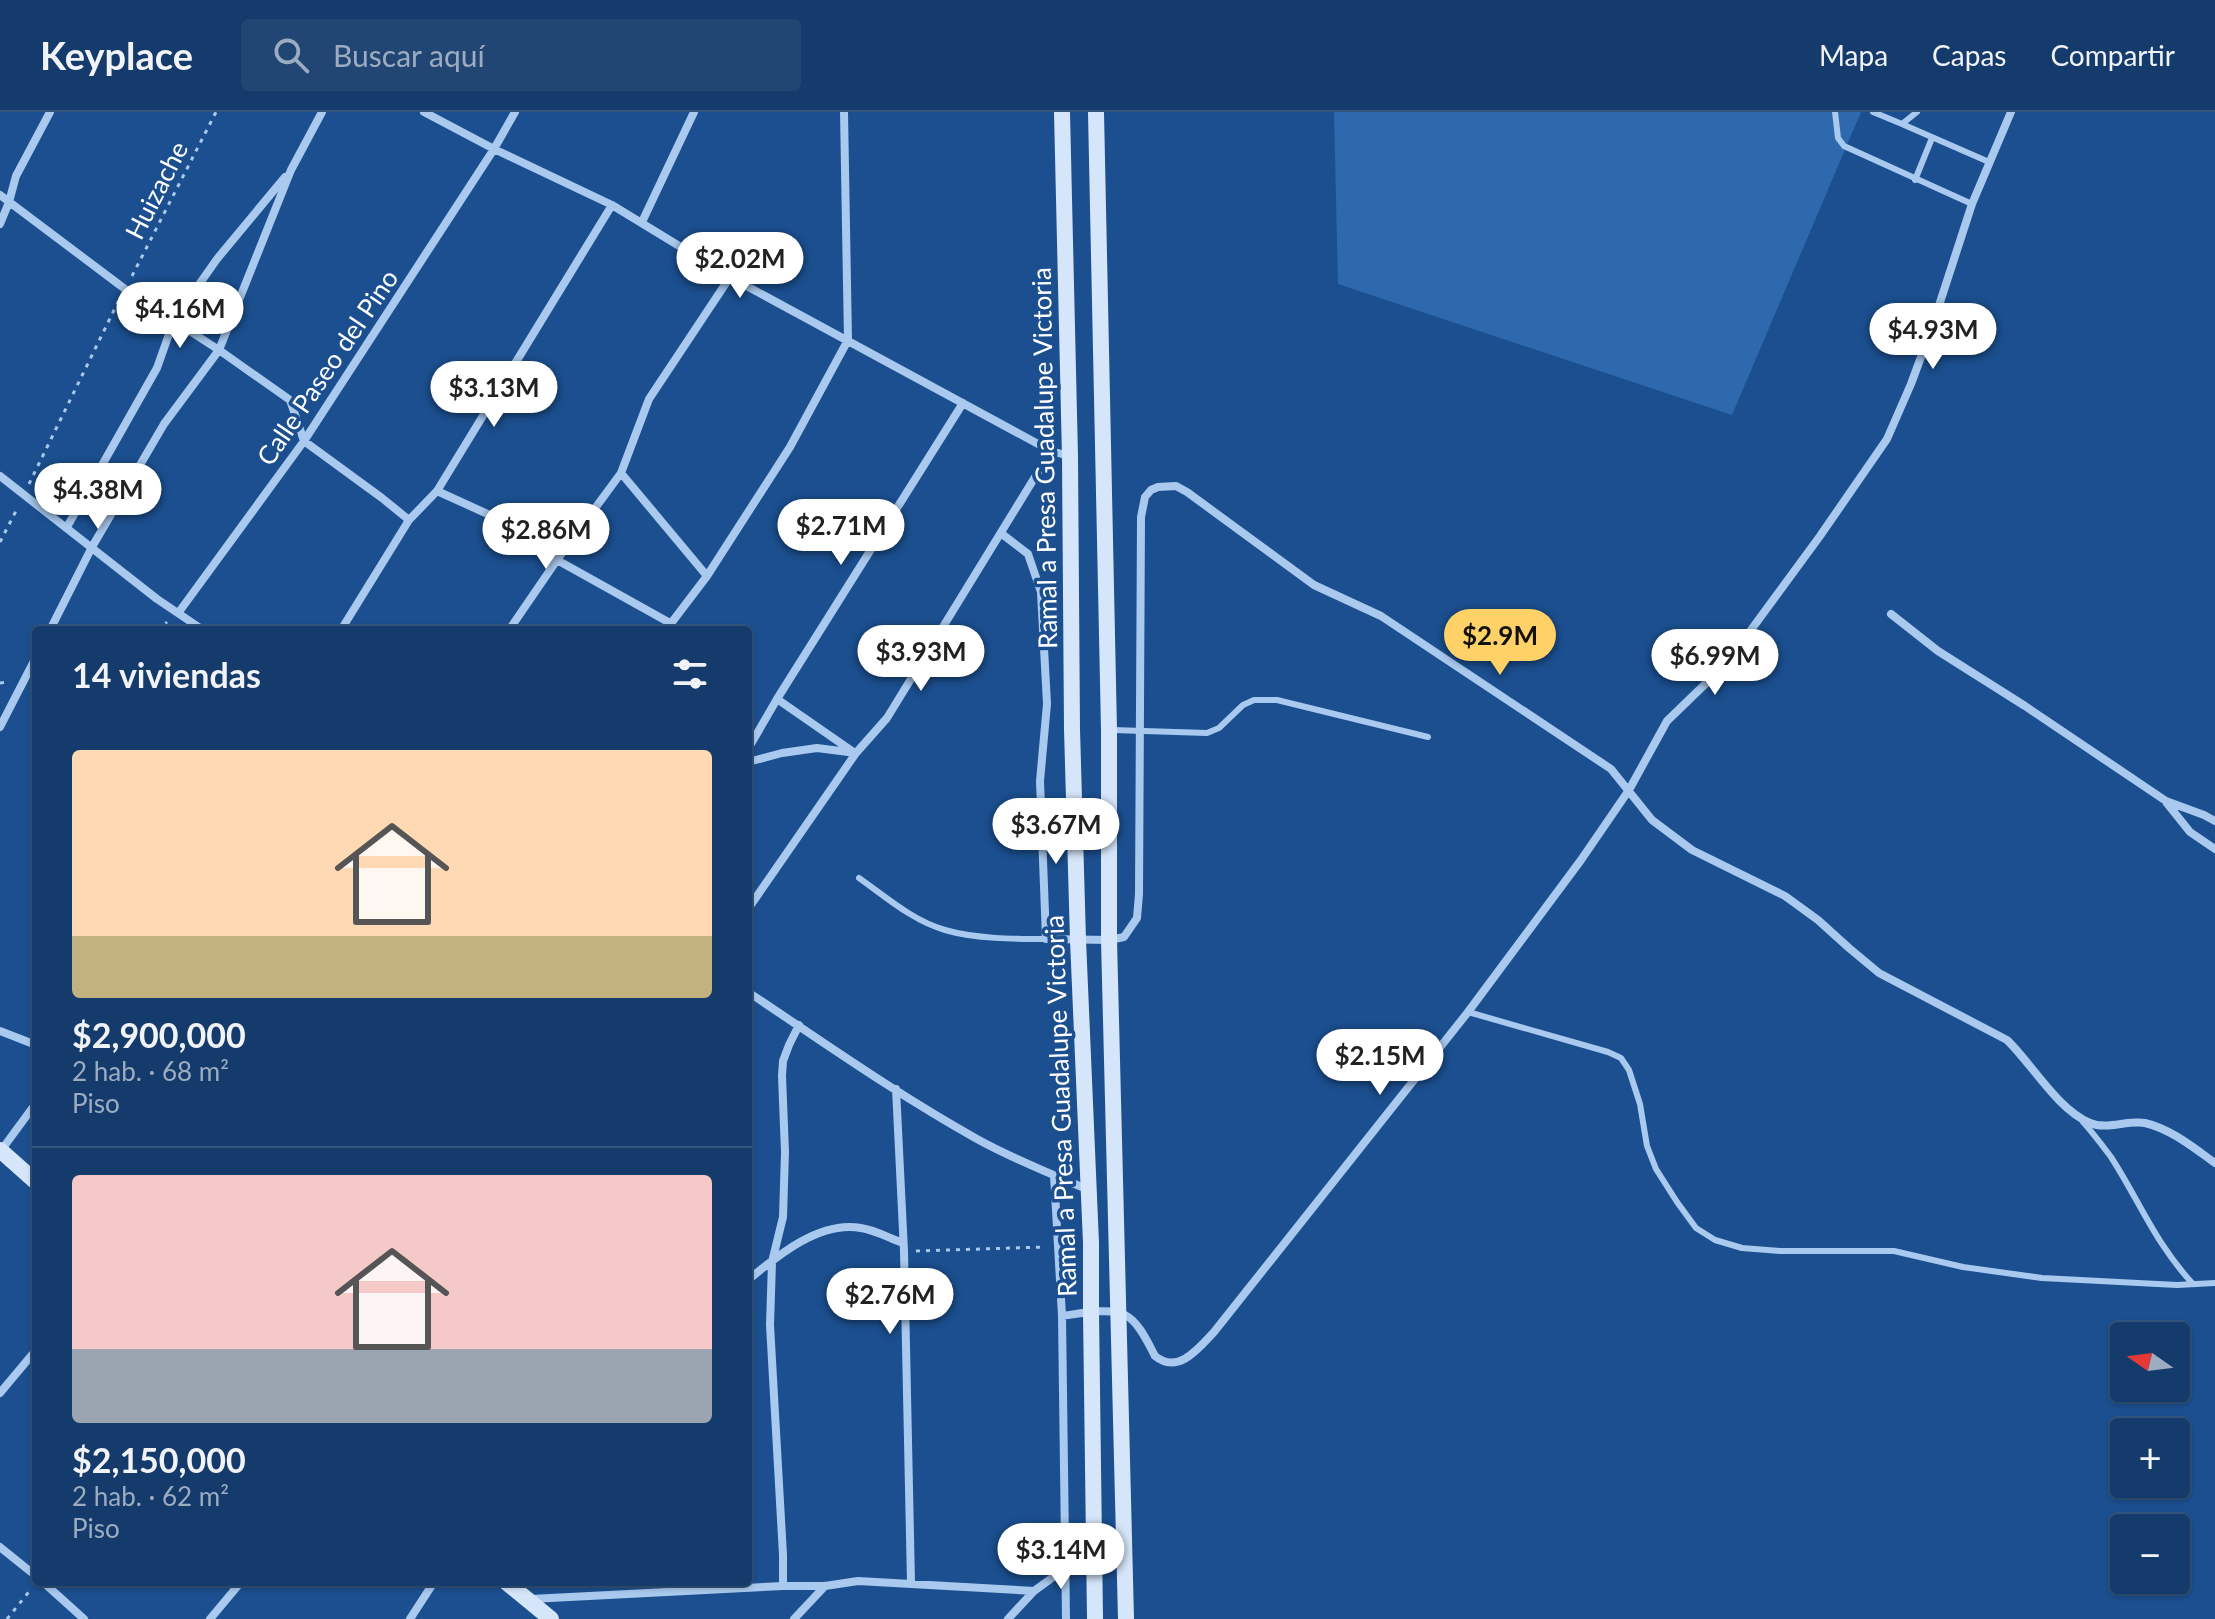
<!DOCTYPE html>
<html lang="es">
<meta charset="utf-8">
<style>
body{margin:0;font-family:Lato,sans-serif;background:#214673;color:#f1f3f6;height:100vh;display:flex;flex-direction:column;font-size:30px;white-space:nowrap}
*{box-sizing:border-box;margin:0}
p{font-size:26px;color:#9dadc1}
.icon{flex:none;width:44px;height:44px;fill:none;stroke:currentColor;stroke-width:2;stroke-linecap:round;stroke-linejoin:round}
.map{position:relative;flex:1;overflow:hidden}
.sheet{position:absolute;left:32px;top:514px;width:720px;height:960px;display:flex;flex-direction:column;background:#143b6b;border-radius:8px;box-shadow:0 2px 6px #0004,0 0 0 2px #33557e}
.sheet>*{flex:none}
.needle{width:52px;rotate:284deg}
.controls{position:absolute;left:2110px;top:1210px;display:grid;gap:16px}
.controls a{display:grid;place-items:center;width:80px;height:80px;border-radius:8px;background:#143b6b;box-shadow:0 2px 6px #0004,0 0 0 2px #33557e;font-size:40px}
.price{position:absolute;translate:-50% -68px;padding:0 18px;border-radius:28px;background:#fff;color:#222;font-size:26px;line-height:52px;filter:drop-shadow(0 2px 4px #0008)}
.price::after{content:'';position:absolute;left:50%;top:48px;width:24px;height:18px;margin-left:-12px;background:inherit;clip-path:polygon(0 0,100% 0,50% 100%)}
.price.active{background:#ffd166;color:#111}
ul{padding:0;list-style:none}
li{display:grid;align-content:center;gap:16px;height:424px;padding:0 40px}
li+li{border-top:2px solid #33557e}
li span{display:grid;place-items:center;height:248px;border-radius:8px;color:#555}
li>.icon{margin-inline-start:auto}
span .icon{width:144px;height:144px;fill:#fffc;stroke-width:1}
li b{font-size:34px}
h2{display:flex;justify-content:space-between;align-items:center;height:96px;padding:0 40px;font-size:34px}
header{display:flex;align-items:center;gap:48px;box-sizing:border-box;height:112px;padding:0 40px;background:#143b6b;border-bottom:2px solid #33557e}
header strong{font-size:38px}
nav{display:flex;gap:44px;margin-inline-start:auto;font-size:28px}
.search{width:560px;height:72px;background:#214673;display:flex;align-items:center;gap:20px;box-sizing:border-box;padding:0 28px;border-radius:8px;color:#9dadc1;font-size:30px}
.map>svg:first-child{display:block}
.green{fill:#2e69ad}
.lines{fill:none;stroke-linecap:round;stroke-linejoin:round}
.path{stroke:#a9c9ee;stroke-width:3;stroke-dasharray:4 6;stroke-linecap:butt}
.lane{stroke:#a9c9ee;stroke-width:6}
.street{stroke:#a9c9ee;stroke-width:8}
.secondary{stroke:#d6e6fa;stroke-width:16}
.labels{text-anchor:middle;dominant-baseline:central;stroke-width:7;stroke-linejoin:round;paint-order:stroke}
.street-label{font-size:26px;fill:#fff;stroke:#1b4f8f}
</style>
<header>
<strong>Keyplace</strong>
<div class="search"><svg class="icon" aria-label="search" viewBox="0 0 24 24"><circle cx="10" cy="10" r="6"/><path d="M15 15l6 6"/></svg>Buscar aquí</div>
<nav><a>Mapa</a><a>Capas</a><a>Compartir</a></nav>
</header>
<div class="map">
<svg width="2215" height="1507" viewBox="0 0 2215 1507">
<rect width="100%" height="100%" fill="#1b4f8f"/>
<!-- green -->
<path class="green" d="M1334 0H1861L1732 303 1338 172Z"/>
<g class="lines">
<!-- path -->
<path class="path" d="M132 164 216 0
M29 372 119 188
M0 430 17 397
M158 518 167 510
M0 571 8 570
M916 1139 1044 1135
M7 1507 32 1476"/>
<!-- lane -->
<path class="lane" d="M1835 0 1838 26 1844 34 1972 92
M1873 0 1902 12
M1917 0 1902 12 1989 50
M1915 68 1932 26
M1112 618 1207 621 1219 616 1243 593 1254 588H1277L1428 625
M859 766C886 785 913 809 945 818 976 827 1014 827 1046 827
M1468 900 1608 940 1621 946 1629 958 1640 992 1647 1034 1656 1057 1677 1090 1696 1116 1715 1128 1742 1136 1780 1139H1894L1963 1155 2042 1166 2177 1173 2215 1171
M2083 1010C2093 1021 2102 1033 2111 1045 2140 1090 2155 1131 2193 1172"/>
<!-- street -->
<path class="street" d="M424 0 494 37 612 93 730 165 1051 339 1069 344
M0 83 125 177 219 238 290 288 304 329 382 386 409 408
M642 110 694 0
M0 112 9 90 16 64 50 0
M621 361 707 464
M0 364 157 487 203 518
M437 379 503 409 557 448 670 511
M67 415 157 256 174 208 217 147 285 65
M1002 422 1028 442 1041 480 1047 592 1040 669 1046 827 1109 828 1124 825 1137 806 1139 782 1141 405 1145 385 1151 378 1158 375 1176 374 1187 380 1314 473 1381 504 1611 657 1652 708 1692 738 1785 784 1818 808 1849 836 1879 861 2007 928C2032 952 2057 997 2090 1011 2107 1018 2127 1008 2145 1011 2171 1017 2194 1036 2215 1051
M179 500 304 329 494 37 515 0
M1891 502 1938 539 2025 594 2166 689 2204 703 2215 709
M50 518 92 435 164 312 219 238 291 58 322 0
M341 518 409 408 437 379 612 93
M509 518 557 448 621 361 649 287 730 165
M666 518 707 464 790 335 848 228 844 0
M777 587 852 639
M0 615 36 545
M748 637 777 587 963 291
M748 650 782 641 817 636 856 641
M2166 690 2190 720 2215 737
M748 797 856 641 887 606 1051 339
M748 880C823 930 898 983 977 1027 1013 1047 1051 1062 1089 1078
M799 913 789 933 783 949 782 964 785 1040 783 1105 772 1150 770 1213 783 1443V1474H825L858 1469 1034 1479
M0 919 36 933
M896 977 904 1139 911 1471
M0 1040 36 991
M1054 1063 1062 1204 1066 1507
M748 1168C777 1144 820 1108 861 1116 875 1118 889 1126 903 1131
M1062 1204C1078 1202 1111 1195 1125 1203 1139 1210 1148 1231 1155 1244 1178 1263 1199 1236 1214 1220L1468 900 1581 748 1629 678 1667 609 1726 552 1820 424 1887 327 1911 272 1931 218 1972 92 2011 0
M0 1281 36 1238
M0 1435 36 1464
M43 1470 84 1507
M531 1487 783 1474
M210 1507 241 1470
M410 1507 434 1470
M794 1507 825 1474
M1008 1507 1034 1479 1067 1455 1076 1443 1093 1430"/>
<!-- secondary -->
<path class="secondary" d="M1062 0 1070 345 1072 617 1078 828 1091 1131V1200L1095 1507
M1096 0 1109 618V828L1126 1507
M0 1038 36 1070
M506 1470 551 1507"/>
</g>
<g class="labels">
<!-- street labels -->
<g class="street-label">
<text transform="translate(156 78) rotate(-63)">Huizache</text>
<text transform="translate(327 255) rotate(-56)">Calle Paseo del Pino</text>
<text transform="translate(1044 346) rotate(-91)">Ramal a Presa Guadalupe Victoria</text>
<text transform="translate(1060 994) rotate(-92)">Ramal a Presa Guadalupe Victoria</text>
</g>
</g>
</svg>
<div class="controls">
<a><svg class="needle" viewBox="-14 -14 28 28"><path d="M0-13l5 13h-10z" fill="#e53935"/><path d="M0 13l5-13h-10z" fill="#9dadc1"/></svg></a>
<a>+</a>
<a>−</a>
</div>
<b class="price" style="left:740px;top:188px">$2.02M</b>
<b class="price" style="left:180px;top:238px">$4.16M</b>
<b class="price" style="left:1933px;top:259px">$4.93M</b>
<b class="price" style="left:494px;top:317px">$3.13M</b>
<b class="price" style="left:98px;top:419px">$4.38M</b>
<b class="price" style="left:841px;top:455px">$2.71M</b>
<b class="price" style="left:546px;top:459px">$2.86M</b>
<b class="price active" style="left:1500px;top:565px">$2.9M</b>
<b class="price" style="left:921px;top:581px">$3.93M</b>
<b class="price" style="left:1715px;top:585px">$6.99M</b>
<b class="price" style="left:1056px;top:754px">$3.67M</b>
<b class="price" style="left:1380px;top:985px">$2.15M</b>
<b class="price" style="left:890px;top:1224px">$2.76M</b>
<b class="price" style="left:1061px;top:1479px">$3.14M</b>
<section class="sheet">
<h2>14 viviendas<svg class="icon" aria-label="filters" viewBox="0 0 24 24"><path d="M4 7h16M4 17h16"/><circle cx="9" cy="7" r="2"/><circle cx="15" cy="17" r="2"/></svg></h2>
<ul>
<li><span style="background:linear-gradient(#ffd9b3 75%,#c2b280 0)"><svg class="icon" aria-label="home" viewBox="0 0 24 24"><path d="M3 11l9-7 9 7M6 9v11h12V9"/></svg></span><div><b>$2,900,000</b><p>2 hab. · 68 m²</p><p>Piso</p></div></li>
<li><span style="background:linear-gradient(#f6c9c9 70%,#9aa5b1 0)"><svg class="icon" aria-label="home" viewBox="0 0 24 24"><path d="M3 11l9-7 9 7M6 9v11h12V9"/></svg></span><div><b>$2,150,000</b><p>2 hab. · 62 m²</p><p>Piso</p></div></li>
</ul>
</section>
</div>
